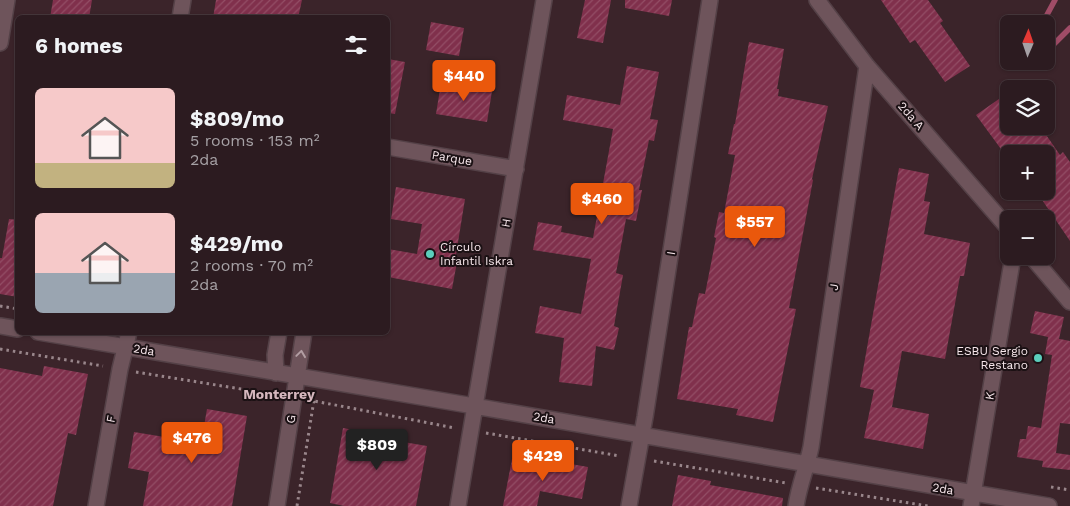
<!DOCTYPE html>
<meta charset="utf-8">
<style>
body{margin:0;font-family:"Work Sans",sans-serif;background:#38282d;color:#f1f3f6;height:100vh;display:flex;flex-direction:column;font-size:19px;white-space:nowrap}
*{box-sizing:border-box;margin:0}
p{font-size:16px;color:#a6a1a5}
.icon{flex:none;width:28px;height:28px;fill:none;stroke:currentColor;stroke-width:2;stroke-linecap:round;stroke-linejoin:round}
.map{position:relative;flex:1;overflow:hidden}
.panel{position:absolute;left:15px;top:15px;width:375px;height:320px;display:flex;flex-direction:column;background:#2c1b20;border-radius:8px;box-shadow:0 1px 4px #0004,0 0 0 1px #48393e}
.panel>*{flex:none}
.needle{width:32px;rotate:2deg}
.fabs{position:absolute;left:1000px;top:15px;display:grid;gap:10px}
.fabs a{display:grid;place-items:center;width:55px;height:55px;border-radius:8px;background:#2c1b20;box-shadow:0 1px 4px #0004,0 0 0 1px #48393e;font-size:25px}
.price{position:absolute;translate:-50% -42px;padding:0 11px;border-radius:5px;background:#ea580c;color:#fff;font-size:16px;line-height:32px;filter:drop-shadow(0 1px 2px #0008)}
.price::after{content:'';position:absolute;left:50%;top:30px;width:15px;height:11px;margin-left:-8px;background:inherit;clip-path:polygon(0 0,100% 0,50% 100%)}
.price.active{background:#222;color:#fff}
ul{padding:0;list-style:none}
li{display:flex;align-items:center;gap:15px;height:125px;padding:0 20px}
li span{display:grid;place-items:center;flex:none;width:140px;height:100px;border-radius:8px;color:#555}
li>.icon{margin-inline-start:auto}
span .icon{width:60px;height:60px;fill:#fffc;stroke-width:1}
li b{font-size:21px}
h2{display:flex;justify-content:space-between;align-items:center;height:60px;padding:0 20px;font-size:21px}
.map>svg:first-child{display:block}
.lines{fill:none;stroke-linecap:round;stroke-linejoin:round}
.stream{stroke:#a04c67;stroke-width:5.5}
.building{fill:url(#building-hatch)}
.minor-casing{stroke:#544147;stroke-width:18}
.path{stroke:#99868b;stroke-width:3;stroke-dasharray:2.5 4;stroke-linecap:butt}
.minor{stroke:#6e545b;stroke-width:15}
.oneway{stroke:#b29ea3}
.poi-dot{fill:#5bcebc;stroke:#1b1114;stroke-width:2}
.labels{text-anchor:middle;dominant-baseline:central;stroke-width:4;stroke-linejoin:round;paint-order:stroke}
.street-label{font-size:12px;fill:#f7e7eb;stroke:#1b1114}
.poi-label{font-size:12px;fill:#f7e7eb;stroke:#1b1114;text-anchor:start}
.neighbourhood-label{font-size:14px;font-weight:bold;fill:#d5b7be;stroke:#1b1114}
</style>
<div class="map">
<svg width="1070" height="506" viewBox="0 0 1070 506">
<defs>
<pattern id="building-hatch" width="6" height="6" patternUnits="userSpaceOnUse" patternTransform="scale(1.25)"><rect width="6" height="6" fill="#80304c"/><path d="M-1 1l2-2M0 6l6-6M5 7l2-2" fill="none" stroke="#934e66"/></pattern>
</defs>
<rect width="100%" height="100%" fill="#3b242a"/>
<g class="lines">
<!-- stream -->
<path class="stream" d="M1042 24 1055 0
M1046 34 1054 44 1070 28"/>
</g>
<!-- building -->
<path class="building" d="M53 0H92L89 18H50Z
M216 0H302L298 18H213Z
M585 0H611L603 43 577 38Z
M625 0H672L669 16 625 8Z
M881 0H928L943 21 940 23 970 66 945 82 915 40 910 43Z
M431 22 464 28 459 56 426 50Z
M749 42 784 49 777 89H779L778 96 828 106 812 179 813 180 789 308 796 309 773 422 736 415 738 409 677 399 689 327H692L699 293 705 294 716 238 714 237 719 212 724 213 735 155 728 154 734 124H735Z
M388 59 405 62 395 114 388 113Z
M627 66 659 72 650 119 658 120 654 141 649 140 639 190H642L636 221 626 219 616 273 623 275 614 326 619 328 614 350 596 346 592 386 559 382 564 338 535 333 540 306 581 314 591 259 533 250 538 222 562 226 561 232 593 238 613 129 563 120 567 95 620 105Z
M441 83 492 91 487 122 436 114Z
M1009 92V126H1040L1060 155 1063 152 1070 162V241L1036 191H1046V154H1009V160L976 115Z
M899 168 929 174 924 201 930 202 924 234 970 243 964 276H960L945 359 902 351 892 407 929 414 923 449 864 438 874 390 860 387Z
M396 187 465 199 455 261 457 262 452 289 388 277V249L417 254 422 224 391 219Z
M9 219 18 220V297L0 294V258H2Z
M1035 311 1064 317 1059 339 1055 338 1070 341V424L1060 423 1056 453 1070 455V470L1042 467 1043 461 1017 457 1020 439H1026L1028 426 1041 428 1052 355 1045 354 1048 337 1030 333Z
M44 366 88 374 76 435 68 433 53 506H0V368L42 376Z
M207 409 247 416 232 506H143L149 472 128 468 134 432 201 443Z
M343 428 381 435 380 438 427 446 416 506H344L330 503Z
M512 459 553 466 554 461 588 467 582 499 540 491 537 506H503Z
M678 475 711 481 710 485 783 498 782 506H672Z"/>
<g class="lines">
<!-- minor casing -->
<g class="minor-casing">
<path id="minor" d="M817 0 867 66 1009 229
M180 18 183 0
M0 43 7 0
M388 147 516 169
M1031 256 1070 302
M0 326 18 329
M38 332 474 406 1049 506
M276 373 275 355 279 332
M96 506 120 369 129 332
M277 506 304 332
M458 506 544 0
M629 506 645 417 710 0
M796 506C799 485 807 467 811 447L867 66
M971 506 1013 256"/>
</g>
<!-- path -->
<path class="path" d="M0 306 18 309
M0 349 103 366
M136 372 278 395
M309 400 455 428
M486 433 620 456
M654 461 786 483
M1051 487 1070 490
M816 488 928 506
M297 506 314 400"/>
<!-- minor -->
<use href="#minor" class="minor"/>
</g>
<!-- one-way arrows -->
<defs><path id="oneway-chevron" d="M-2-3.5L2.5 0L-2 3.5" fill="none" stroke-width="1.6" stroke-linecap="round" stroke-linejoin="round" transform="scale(1.25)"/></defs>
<use class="oneway" href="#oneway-chevron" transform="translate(301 354) rotate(-82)"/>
<!-- markers -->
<g class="poi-dot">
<circle cx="430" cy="254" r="5"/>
<circle cx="1038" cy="358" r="5"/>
</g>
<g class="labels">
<!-- street labels -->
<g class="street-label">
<text transform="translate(911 116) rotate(49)">2da A</text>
<text transform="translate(452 158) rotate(10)">Parque</text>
<text transform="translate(506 223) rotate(-80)">H</text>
<text transform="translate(671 253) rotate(-81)">I</text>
<text transform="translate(834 287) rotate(-82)">J</text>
<text transform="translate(144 350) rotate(10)">2da</text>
<text transform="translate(990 396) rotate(-81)">K</text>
<text transform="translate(544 418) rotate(10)">2da</text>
<text transform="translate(111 419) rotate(-80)">F</text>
<text transform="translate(291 419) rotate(-81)">G</text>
<text transform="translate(943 489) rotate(10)">2da</text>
</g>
<!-- poi labels -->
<g class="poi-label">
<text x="440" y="247">Círculo<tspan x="440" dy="14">Infantil Iskra</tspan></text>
<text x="1028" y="351" text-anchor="end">ESBU Sergio<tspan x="1028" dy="14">Restano</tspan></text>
</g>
<!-- neighbourhood labels -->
<g class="neighbourhood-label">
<text x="279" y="394">Monterrey</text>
</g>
</g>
</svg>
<div class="fabs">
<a><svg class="needle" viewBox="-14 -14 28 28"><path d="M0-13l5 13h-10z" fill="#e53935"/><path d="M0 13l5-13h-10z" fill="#a6a1a5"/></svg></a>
<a><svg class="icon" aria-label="layers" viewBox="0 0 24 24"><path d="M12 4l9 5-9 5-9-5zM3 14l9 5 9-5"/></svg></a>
<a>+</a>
<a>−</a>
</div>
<b class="price" style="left:464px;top:102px">$440</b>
<b class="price" style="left:602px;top:225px">$460</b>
<b class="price" style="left:755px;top:248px">$557</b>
<b class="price" style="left:192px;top:464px">$476</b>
<b class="price active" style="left:377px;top:471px">$809</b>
<b class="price" style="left:543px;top:482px">$429</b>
<section class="panel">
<h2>6 homes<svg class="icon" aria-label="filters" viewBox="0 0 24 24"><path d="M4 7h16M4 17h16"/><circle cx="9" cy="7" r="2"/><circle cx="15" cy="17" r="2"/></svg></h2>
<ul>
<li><span style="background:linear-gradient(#f6c9c9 75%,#c2b280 0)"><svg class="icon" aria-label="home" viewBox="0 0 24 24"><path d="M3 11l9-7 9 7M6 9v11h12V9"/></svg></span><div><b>$809/mo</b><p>5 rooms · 153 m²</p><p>2da</p></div></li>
<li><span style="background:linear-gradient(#f6c9c9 60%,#9aa5b1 0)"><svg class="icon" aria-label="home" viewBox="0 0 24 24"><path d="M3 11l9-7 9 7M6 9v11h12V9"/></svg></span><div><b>$429/mo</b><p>2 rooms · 70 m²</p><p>2da</p></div></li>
</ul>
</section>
</div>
